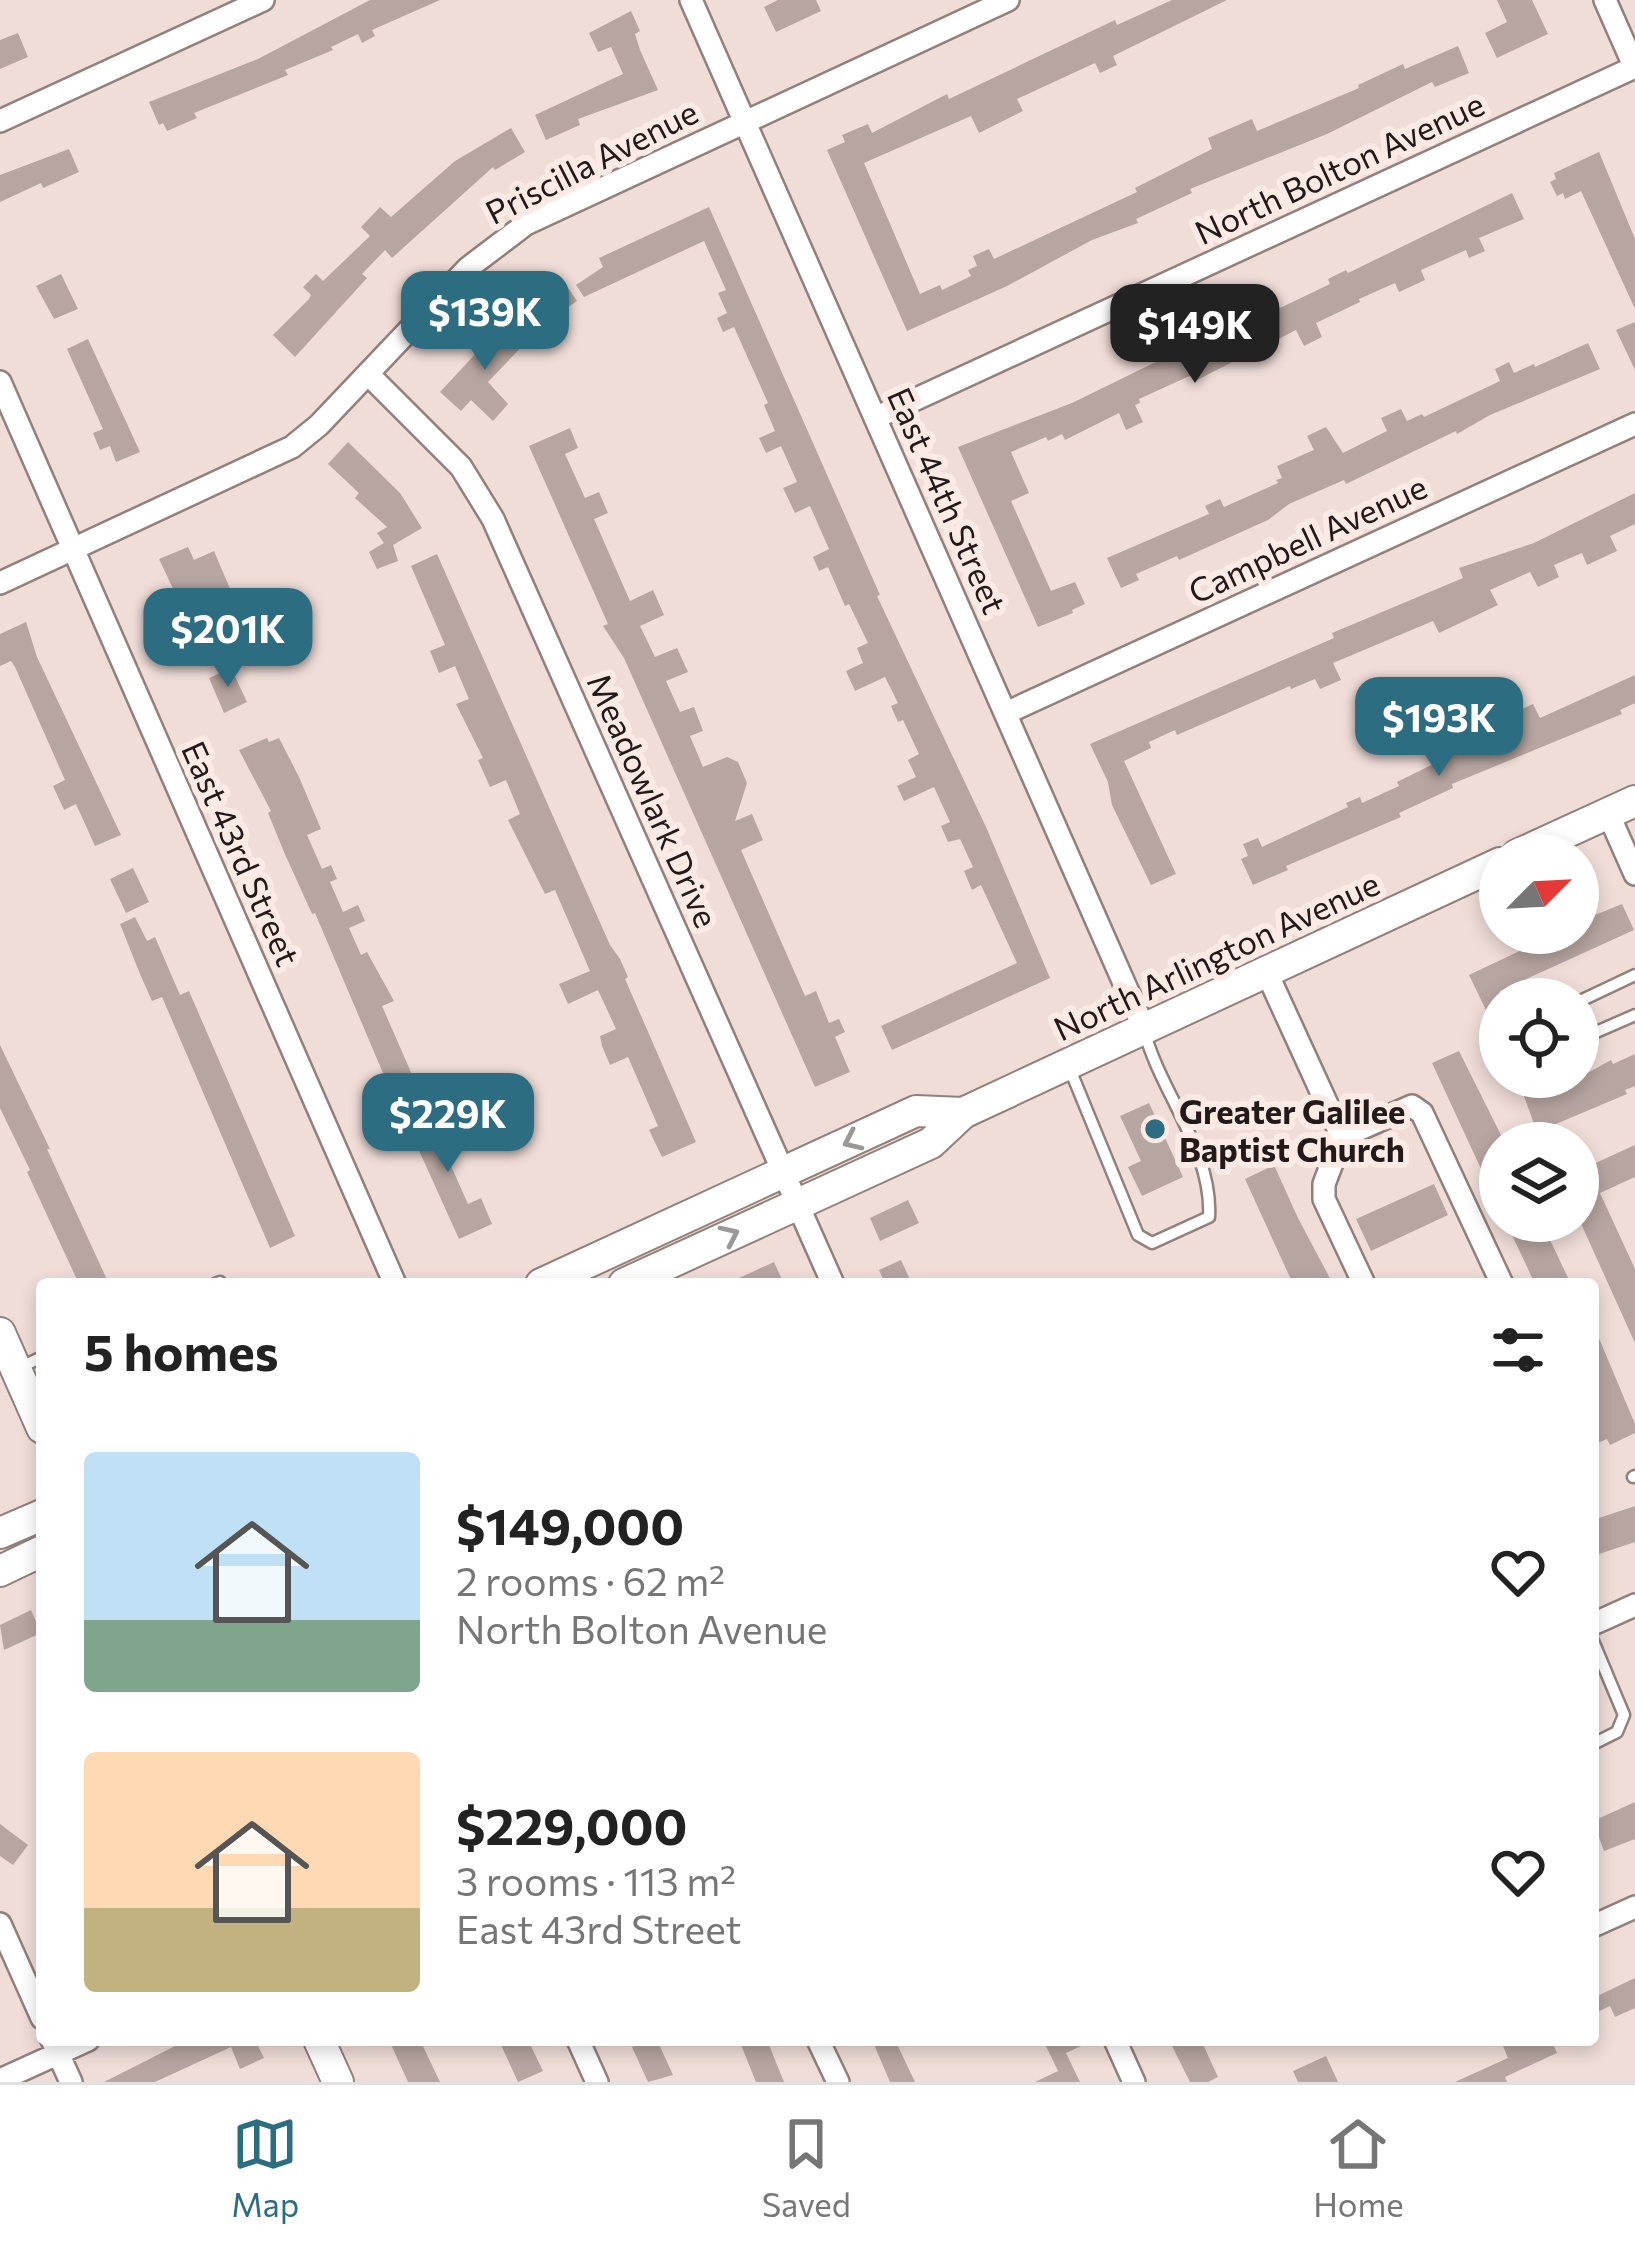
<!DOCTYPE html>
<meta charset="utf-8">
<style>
body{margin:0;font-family:Commissioner,sans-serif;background:#f6f6f6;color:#222;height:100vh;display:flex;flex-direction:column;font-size:45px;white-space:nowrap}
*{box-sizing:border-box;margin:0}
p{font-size:39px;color:#767676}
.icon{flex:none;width:66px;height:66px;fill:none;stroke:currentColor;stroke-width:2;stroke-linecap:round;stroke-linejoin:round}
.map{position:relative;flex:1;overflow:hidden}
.sheet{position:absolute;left:36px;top:1278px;width:1563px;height:768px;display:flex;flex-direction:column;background:#fff;border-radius:12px;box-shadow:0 6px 18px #0003}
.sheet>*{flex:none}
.needle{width:78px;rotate:66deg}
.buttons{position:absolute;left:1479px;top:834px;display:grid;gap:24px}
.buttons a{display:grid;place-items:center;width:120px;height:120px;border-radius:50%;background:#fff;box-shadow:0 6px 18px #0003;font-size:60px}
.price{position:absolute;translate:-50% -102px;padding:0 27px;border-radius:24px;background:#2c6d81;color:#fff;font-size:39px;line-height:78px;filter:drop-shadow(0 3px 6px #0008)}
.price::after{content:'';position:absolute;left:50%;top:72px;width:36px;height:27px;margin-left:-18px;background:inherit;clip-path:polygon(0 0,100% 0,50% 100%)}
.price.active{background:#222;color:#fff}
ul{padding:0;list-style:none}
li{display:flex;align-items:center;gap:36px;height:300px;padding:0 48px}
li span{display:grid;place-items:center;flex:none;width:336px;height:240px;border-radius:12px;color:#555}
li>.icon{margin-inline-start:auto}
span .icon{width:144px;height:144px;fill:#fffc;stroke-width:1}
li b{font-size:51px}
h2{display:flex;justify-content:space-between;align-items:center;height:144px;padding:0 48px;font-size:51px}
.tabs{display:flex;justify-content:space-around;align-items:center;height:168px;border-top:3px solid #e0e0e0;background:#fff;font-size:33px;color:#767676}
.tabs a{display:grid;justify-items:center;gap:6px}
.tabs .active{color:#2c6d81}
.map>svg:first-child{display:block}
.building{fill:#b7a5a0}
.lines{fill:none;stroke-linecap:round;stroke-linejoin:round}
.lane-casing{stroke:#91807b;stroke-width:15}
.street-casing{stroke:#91807b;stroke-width:26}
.secondary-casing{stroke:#91807b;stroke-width:34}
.lane{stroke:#fff;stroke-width:10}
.street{stroke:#fff;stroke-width:21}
.secondary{stroke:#fff;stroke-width:30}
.oneway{stroke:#9b9897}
.poi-dot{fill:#2c6d81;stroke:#fdeae5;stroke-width:4.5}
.labels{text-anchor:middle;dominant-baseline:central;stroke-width:12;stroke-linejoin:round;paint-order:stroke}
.street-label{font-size:33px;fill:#211a18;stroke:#fdeae5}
.poi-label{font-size:33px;font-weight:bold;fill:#211a18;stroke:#fdeae5;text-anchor:start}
</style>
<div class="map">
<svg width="1635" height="2082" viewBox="0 0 1635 2082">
<rect width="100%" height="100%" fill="#f0ddd8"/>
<!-- building -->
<path class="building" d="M370 0H440L372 30 375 36 362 43 358 34 331 47 333 50 285 70 288 75 194 113 197 118 167 131 163 123 159 125 149 102 258 59Z
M778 0H816L821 11 776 32 764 7Z
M1172 0H1227L1113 56 1117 65 1100 73 1095 63 1017 99 1023 111 979 133 971 116 864 163 920 294 940 285 942 290 971 276 968 270 977 266 973 256 989 249 994 259 1137 192 1135 188 1212 149 1208 138 1252 119 1257 131 1359 88 1358 85 1403 64 1405 69 1458 46 1469 73 1435 87 1432 82 1327 134 1190 189 1192 193 1136 219 1138 223 1092 240 1007 286 907 331 827 150 845 142 842 135 868 124 872 133 947 94 949 99 1115 20 1117 25Z
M1497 0H1532L1548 34 1497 58 1485 33 1507 22Z
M631 11 640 31 635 34 640 50 658 90 578 119 580 125 546 140 535 115 623 74 611 47 598 52 589 33Z
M18 33 28 57 0 69V40Z
M511 128 525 152 495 170 493 167 392 258 385 250 362 274 367 278 295 357 273 335 309 299 311 295 303 287 316 274 323 281 370 236 361 227 380 207 391 217 455 161Z
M69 149 79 172 43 188 41 183 0 202V175Z
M1599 152 1635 239V309L1581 191 1565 199 1563 193 1557 196 1550 182 1556 179 1554 173Z
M1512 193 1524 219 1479 238 1485 251 1469 258 1466 250 1421 270 1425 280 1399 292 1395 283 1359 299 1360 302 1316 323 1322 337 1304 346 1296 330 1197 380 1194 374 1139 399 1140 403 1135 405 1143 422 1126 430 1119 413 1065 440 1062 434 1048 441 1046 437 1011 452 1029 493 1011 501 1051 591 1075 582 1085 604 1072 610 1073 613 1038 627 958 447 1072 403 1172 354 1196 348 1330 284 1328 279 1346 270 1348 273Z
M709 207 880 595 877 596 986 827 1050 978 892 1050 881 1026 1017 963 981 885 972 890 964 871 973 867 960 839 948 842 941 826 950 822 934 787 904 801 897 786 916 777 908 760 919 754 903 720 898 722 891 706 898 703 885 677 855 691 846 671 863 663 857 648 868 643 849 604 845 606 828 567 819 571 813 557 829 549 810 506 795 513 783 488 797 482 781 446 766 453 759 438 775 431 764 405 768 403 734 327 723 332 717 318 727 313 718 293 726 290 704 241 584 297 576 285 603 267 599 258Z
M61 274 78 309 54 319 36 286Z
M560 276 577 301 545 322 528 297Z
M507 320 528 340 488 382 508 404 493 421 471 400 461 411 440 392Z
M1635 322V370L1616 330Z
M88 339 140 452 116 462 110 446 100 450 93 433 103 429 67 349Z
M1588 343 1600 369 1490 415 1457 434 1456 431 1346 484 1344 480 1289 504 1268 520 1179 560 1177 556 1136 574 1139 580 1121 588 1107 558 1209 514 1205 506 1220 499 1224 507 1278 483 1276 480 1282 478 1277 466 1314 450 1307 436 1326 427 1343 453 1387 431 1381 418 1401 409 1407 421 1422 414 1424 417 1500 381 1495 369 1509 362 1514 373 1534 364 1535 367Z
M570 428 578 448 565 454 585 498 599 492 608 513 594 519 630 601 653 590 664 615 640 626 655 657 677 648 688 672 666 681 680 712 694 707 703 731 690 736 703 767 727 757 738 762 747 783 735 821 752 814 763 840 741 850 805 996 816 991 829 1023 839 1019 845 1032 835 1037 850 1072 815 1087 624 658 603 626 608 624 529 446Z
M348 442 400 493 422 528 393 545 398 561 377 569 369 552 384 543 377 533 387 527 355 498 359 493 328 464Z
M1635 493V524L1610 536 1617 551 1587 565 1582 553 1554 565 1559 577 1538 587 1530 572 1490 590 1498 605 1439 633 1433 621 1333 663 1341 680 1320 689 1315 679 1291 689 1290 686 1177 735 1175 730 1149 742 1151 748 1124 761 1176 874 1151 885 1112 805 1108 782 1090 744 1334 638 1332 633 1463 578 1459 568 1534 543Z
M188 547 194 560 214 551 231 591 238 588 247 607 216 621 224 638 201 648 159 559Z
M437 554 610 945 620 959 628 977 625 979 696 1142 662 1157 649 1130 658 1126 628 1057 610 1065 602 1046 600 1036 616 1029 598 990 568 1004 559 984 590 971 555 890 545 894 508 820 520 814 506 780 490 787 478 760 483 758 456 704 469 699 455 666 439 673 430 651 445 645 411 566Z
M26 622 37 657 121 835 95 846 76 804 64 810 53 786 65 780 15 667 11 661 0 666V634Z
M231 668 247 702 224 713 209 678Z
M1635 675V703L1620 710 1622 714 1452 784 1453 788 1399 813 1401 817 1286 866 1288 870 1253 885 1241 859 1248 856 1243 844 1258 838 1262 847 1348 807 1346 803 1360 797 1362 803 1399 786 1397 782 1506 728 1502 718 1533 704 1540 718Z
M267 738 269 742 279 738 299 777 321 829 307 835 322 869 331 865 337 879 330 882 343 912 358 905 365 921 349 928 361 955 367 952 394 1001 382 1006 421 1095 397 1106 315 913 312 914 284 852 268 813 271 811 239 750Z
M133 868 149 902 126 913 110 879Z
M1622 904 1634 930 1500 991V1039L1469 975 1558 933H1578V922Z
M135 917 147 941 155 937 180 995 189 991 295 1236 270 1248 162 997 152 1001 140 974 120 924Z
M0 1045 50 1149H47L109 1284H79L27 1172 30 1170 0 1108Z
M1459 1051 1505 1143H1500V1210L1432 1063Z
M1635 1054V1086L1625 1090 1627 1094 1537 1132 1517 1077H1551L1557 1090 1611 1060 1613 1064Z
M440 1101 451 1127 438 1132 448 1159 468 1204 481 1198 492 1224 459 1239 412 1135 427 1128 419 1110Z
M1149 1103 1183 1177 1142 1196 1128 1167 1141 1161 1120 1116Z
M1635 1145V1177L1600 1193 1635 1269V1343L1578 1217V1171Z
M1274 1165 1298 1218 1333 1284H1293L1245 1179Z
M1434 1184 1448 1215 1371 1251 1356 1219Z
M908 1200 919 1223 880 1241 870 1218Z
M1541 1221 1571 1284H1535L1512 1235Z
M901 1260 912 1284H885L879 1270Z
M774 1262 784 1284H726Z
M1593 1324 1635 1424V1433L1610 1445 1607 1439 1593 1445Z
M1635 1506V1542L1593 1556V1520Z
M31 1610 41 1633 4 1650 0 1625Z
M1635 1802V1839L1604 1851 1593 1821Z
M0 1824 28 1845 13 1865 0 1856Z
M1635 1978V2008L1615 2017 1610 2006 1593 2014V1998Z
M187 2040H255L264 2058 240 2069 231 2047 155 2082H104Z
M389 2040H420L440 2082H408Z
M511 2040H528L543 2071 518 2082 501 2045Z
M647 2040H657L673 2075 648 2082 632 2047Z
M739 2040H767L784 2082H756Z
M872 2040H895L915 2082H890Z
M1043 2040H1094L1066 2053 1080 2082H1035L1058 2071Z
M1169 2040H1201L1218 2077 1208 2082H1190Z
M1516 2040H1551L1557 2053 1505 2077 1507 2082H1455L1508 2058 1503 2046Z
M1326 2056 1338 2082H1298L1293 2071Z"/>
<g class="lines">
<!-- lane casing -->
<g class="lane-casing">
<path id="lane" d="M1578 1002 1635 975
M1578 1040 1635 1015
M1069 1067 1138 1235 1152 1243 1209 1217C1213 1151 1160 1092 1144 1030
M215 1284 220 1282
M19 1368 42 1357
M1633 1477 1635 1476
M1593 1641 1624 1715 1617 1732 1593 1744"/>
</g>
<!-- street casing -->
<g class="street-casing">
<path id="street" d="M691 0 1143 1026
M1605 0 1635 68
M0 121 263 0
M368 374 461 467 493 519 833 1284
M0 382 395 1284
M875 418 1635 67
M0 583 292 447 319 425 468 268 526 224 1008 0
M1006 713 1635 424
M1608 813 1635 874
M1266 971 1342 1137
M1364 1284 1324 1199V1184L1342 1137 1412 1106 1422 1113 1502 1284
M1593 1624 1635 1605
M0 1924 42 2018
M1593 1926 1635 1907
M52 2040 71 2082
M578 2040 597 2082
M818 2040 838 2082
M1115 2040 1134 2082
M0 2080 88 2040"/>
</g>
<!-- secondary casing -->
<g class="secondary-casing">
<path id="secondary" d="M1517 855 1635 801
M541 1284 916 1111 963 1113
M624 1284 931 1143 963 1113 1500 863
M0 1333 42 1428
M0 1533 42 1515
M0 1571 42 1551
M319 2040 338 2082"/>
</g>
<!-- lane -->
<use href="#lane" class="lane"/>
<!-- street -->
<use href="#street" class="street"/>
<!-- secondary -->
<use href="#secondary" class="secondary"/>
</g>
<!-- one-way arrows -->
<defs><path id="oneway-chevron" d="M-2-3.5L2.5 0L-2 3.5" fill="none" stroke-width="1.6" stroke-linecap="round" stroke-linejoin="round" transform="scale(3)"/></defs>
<g class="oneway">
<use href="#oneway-chevron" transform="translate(852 1141) rotate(155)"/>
<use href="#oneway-chevron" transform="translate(730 1235) rotate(-25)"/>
</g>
<!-- markers -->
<circle class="poi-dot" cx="1155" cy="1129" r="12"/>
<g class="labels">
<!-- street labels -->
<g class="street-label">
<text transform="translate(591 161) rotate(-27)">Priscilla Avenue</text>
<text transform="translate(1339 167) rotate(-25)">North Bolton Avenue</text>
<text transform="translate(948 500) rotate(66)">East 44th Street</text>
<text transform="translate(1307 538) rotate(-25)">Campbell Avenue</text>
<text transform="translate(654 800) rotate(66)">Meadowlark Drive</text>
<text transform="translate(242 853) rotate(66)">East 43rd Street</text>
<text transform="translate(1216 955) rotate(-25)">North Arlington Avenue</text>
</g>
<!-- poi labels -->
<g class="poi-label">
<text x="1179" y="1110">Greater Galilee<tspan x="1179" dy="38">Baptist Church</tspan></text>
</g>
</g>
</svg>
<div class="buttons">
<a><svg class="needle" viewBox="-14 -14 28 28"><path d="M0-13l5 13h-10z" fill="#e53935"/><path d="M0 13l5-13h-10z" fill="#767676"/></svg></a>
<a><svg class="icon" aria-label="locate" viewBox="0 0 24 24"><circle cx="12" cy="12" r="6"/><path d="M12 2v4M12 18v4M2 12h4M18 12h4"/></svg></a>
<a><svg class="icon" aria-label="layers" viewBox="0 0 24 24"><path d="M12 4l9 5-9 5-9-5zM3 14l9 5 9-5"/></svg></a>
</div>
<b class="price" style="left:485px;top:373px">$139K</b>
<b class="price active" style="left:1195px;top:386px">$149K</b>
<b class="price" style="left:228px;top:690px">$201K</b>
<b class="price" style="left:1439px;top:779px">$193K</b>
<b class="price" style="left:448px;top:1175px">$229K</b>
<section class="sheet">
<h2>5 homes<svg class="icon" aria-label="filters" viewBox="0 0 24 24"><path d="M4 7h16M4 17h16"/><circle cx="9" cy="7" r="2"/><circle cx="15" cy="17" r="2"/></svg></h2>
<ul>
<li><span style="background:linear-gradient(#bfe0f5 70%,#7fa58c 0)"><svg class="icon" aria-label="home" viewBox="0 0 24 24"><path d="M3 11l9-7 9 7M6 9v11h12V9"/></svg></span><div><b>$149,000</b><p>2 rooms · 62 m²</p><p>North Bolton Avenue</p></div><svg class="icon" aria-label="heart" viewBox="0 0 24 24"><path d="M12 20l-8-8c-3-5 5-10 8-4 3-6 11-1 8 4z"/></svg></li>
<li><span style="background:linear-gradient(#ffd9b3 65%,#c2b280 0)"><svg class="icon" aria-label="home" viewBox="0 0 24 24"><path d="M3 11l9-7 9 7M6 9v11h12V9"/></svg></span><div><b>$229,000</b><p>3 rooms · 113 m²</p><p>East 43rd Street</p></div><svg class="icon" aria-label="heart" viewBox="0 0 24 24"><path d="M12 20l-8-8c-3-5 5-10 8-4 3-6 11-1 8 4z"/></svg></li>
</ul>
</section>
</div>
<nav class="tabs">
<a class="active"><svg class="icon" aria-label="map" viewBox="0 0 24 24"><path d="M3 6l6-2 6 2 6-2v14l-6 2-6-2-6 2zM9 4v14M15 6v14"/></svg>Map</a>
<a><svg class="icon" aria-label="saved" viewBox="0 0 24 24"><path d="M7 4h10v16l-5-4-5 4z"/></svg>Saved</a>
<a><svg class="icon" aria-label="home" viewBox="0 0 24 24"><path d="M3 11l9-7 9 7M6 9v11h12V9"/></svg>Home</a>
</nav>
